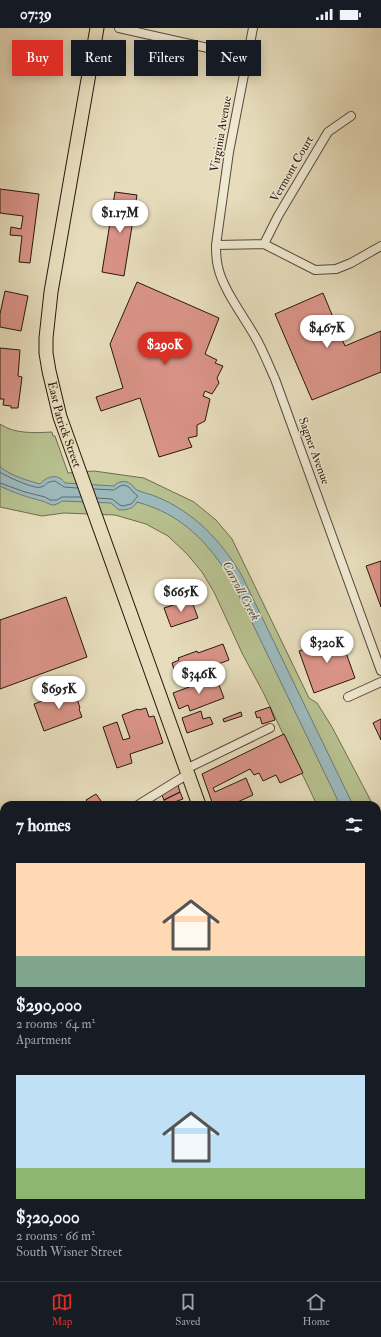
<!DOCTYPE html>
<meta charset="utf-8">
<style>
body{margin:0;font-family:"IM FELL Double Pica",serif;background:#242831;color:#f1f3f6;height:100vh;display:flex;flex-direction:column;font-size:15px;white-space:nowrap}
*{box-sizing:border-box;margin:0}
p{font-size:13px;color:#9ea1a6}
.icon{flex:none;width:22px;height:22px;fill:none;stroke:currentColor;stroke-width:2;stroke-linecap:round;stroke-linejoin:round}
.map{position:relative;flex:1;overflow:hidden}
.panel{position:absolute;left:0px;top:773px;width:381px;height:480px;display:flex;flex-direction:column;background:#171b24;border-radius:12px 12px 0 0;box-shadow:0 2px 10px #0003}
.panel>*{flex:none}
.hud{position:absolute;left:12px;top:12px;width:357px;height:36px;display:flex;gap:8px}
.price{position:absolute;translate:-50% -34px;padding:0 9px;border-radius:14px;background:#fff;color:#222;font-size:13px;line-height:26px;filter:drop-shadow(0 1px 2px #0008)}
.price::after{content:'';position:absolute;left:50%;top:24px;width:12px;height:9px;margin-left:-6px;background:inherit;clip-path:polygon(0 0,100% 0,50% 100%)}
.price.selected{background:#d93025;color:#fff}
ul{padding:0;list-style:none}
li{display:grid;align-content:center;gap:8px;height:212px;padding:0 16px}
li span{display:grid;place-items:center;height:124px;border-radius:0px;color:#555}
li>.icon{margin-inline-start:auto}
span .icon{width:72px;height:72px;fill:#fffc;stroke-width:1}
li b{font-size:17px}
h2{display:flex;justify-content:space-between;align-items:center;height:48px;padding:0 16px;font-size:17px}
.pill{padding:0 14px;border-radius:0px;background:#171b24;box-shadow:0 2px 10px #0003;font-size:14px;line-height:36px}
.pill.selected{background:#d93025;color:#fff}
.status{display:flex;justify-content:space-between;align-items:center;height:28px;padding:0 20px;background:#171b24;direction:ltr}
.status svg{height:11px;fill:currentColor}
.dock{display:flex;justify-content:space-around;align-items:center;height:56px;border-top:1px solid #363941;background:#171b24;font-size:11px;color:#9ea1a6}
.dock a{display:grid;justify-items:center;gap:2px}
.dock .selected{color:#d93025}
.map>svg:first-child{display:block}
.green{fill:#b7c08f;stroke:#6f6c50}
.water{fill:#9cb9bc;stroke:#6d7977}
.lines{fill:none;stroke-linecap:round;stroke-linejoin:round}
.shore{stroke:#626866;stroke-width:1}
.building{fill:#da9488;stroke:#271810}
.minor-casing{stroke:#57493b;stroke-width:10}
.tertiary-casing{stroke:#57493b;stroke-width:12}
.secondary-casing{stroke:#271810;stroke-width:14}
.primary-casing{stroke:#271810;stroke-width:15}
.minor{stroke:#efe9d3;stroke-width:8}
.tertiary{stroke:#efe9d3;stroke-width:10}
.secondary{stroke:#efe9d3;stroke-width:12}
.primary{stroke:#e7ddbc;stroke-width:13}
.labels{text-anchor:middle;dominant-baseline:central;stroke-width:3;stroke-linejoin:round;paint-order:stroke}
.street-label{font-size:12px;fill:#271810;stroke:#efe9d3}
.water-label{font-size:13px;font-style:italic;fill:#50504c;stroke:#efe9d3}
</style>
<div class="status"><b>07:39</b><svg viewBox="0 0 49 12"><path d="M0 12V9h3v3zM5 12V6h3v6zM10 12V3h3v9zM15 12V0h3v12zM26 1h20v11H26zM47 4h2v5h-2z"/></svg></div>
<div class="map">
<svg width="381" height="1253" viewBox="0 0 381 1253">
<rect width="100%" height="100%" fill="#e7ddbc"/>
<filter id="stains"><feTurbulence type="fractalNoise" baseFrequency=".005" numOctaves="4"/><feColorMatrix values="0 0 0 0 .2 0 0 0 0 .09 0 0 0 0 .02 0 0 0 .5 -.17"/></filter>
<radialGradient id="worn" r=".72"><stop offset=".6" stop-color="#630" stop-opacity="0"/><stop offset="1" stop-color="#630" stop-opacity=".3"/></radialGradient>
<!-- green -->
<path class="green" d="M0 396C14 406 35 405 52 404L53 408H55L68 445 94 443 144 450 194 474 216 492 232 511 309 670 317 675 332 699 373 777H317L263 664 242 625 214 564 202 544 187 526 168 508 146 496 115 487 64 485 42 488 0 479Z
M377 786 381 793V886L377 881Z"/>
<!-- water -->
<path class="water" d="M0 439C12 448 26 452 40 456 47 448 58 445 65 455L114 458C119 452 128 452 133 458 136 461 133 460 137 462 143 465 151 466 157 469 194 484 221 513 241 546L353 777H340L232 553C209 515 182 486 137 474 133 481 127 482 119 482L111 475 62 473C60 475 57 476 54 477 49 477 47 474 42 473 27 469 14 465 0 458Z
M377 807 381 812V863L377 861Z"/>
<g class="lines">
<!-- shore -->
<path class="shore" d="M0 444C5 448 36 462 41 459 48 457 44 454 55 453L64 459 77 460
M0 455 25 464 45 469 50 472H57L62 469H81
M94 461 114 462 120 458 124 457 129 459 133 464 138 468 131 476 123 478 120 477 112 471 97 470"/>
</g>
<!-- building -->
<path class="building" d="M0 161 39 166 30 235 19 234 22 208 10 207 11 199 21 201 23 188 0 185Z
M115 164 137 167 124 248 102 244Z
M137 254 219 290 205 326 217 332 215 335 223 338 217 350 219 355 212 366 205 363 203 368 210 371 205 393 197 397V408L188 410 192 419 159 429 140 370 101 383 96 369 123 360 110 316Z
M5 263 28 268 21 303 0 299V286Z
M323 265 345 318 381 303V344L312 372 275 286Z
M0 320 20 322 18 348 22 349 18 380H11V378L3 377 4 371H0Z
M381 533V579L366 538Z
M66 569 87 629 0 661V592Z
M191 571 198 590 171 599 164 580Z
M340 608 355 650 314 665 299 623Z
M223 616 229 632 177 651 172 635 179 632 178 630 197 623 198 625Z
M216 649 224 670 190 683 188 677 179 681 173 665Z
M74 661 80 680 79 681 82 689 44 703 34 676Z
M270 679 275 692 262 696 260 689 257 690 255 684Z
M146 680 149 689 154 688 163 715 130 726 132 735 117 740 103 699 117 694 123 712 130 710 122 687 138 681 139 682Z
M201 683 203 691 210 689 213 696 187 705 182 690Z
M241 684 242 688 224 694 223 691Z
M381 691V712L373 695Z
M284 706 303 745 280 755 276 747 263 753 259 745 254 747 250 741 213 760 215 764 246 750 253 767 231 777H213L202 746Z
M178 757 180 764 164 772 161 765Z
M180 764 183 771 166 777 164 772Z
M96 766 104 777H90L86 772Z
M0 923 4 925V943L0 941Z
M4 1063V1076L3 1077 4 1081V1089L0 1090V1064Z
M381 1073V1084L377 1086V1075Z
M377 1103 378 1105 381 1104V1123L377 1125Z
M4 1168V1225L0 1212V1169Z
M377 1187 381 1188V1212L377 1214Z
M381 1237V1243L377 1244V1238Z
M179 1249H208L209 1253H180Z
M243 1249H264L265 1251 258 1253H245Z
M320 1249H350L351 1251 345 1253H318L317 1250Z"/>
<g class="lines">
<!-- minor casing -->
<g class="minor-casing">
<path id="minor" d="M119 0 248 29
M253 0 229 124 216 217C216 224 216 231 218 239 223 262 245 290 257 312 264 325 269 338 275 351L381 643
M264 216 278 188 328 104 351 88
M216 217 264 216 315 242 336 241 351 235 381 218
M348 669 381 654
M186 741 270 700
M138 777 188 746
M0 889 4 883
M293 1253 304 1249"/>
</g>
<!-- tertiary casing -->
<g class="tertiary-casing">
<path id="tertiary" d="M377 1225 381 1224
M166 1249 168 1253"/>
</g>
<!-- secondary casing -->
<g class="secondary-casing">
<path id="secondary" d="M0 965 4 968
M0 1049 4 1048"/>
</g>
<!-- primary casing -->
<g class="primary-casing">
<g id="primary">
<path id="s1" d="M97 0 51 264 46 310V325L49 343 60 389 199 777"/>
<path d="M377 939 381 938"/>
<path d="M363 1249 365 1253"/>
</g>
</g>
<!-- minor -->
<use href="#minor" class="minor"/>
<!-- tertiary -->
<use href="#tertiary" class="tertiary"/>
<!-- secondary -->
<use href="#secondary" class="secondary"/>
<!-- primary -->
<use href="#primary" class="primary"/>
</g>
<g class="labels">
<!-- street labels -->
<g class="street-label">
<text transform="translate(221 106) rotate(-80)">Virginia Avenue</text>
<text transform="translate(292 141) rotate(-60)">Vermont Court</text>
<text stroke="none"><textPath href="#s1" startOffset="403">East Patrick Street</textPath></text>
<text transform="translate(314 423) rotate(70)">Sagner Avenue</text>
</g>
<!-- water labels -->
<g class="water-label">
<text transform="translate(241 563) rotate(62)">Carroll Creek</text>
</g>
</g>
<rect width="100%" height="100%" filter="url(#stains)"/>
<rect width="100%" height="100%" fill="url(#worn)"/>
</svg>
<b class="price" style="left:120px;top:206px">$1.17M</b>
<b class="price" style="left:327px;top:321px">$467K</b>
<b class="price selected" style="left:165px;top:338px">$290K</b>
<b class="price" style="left:181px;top:585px">$665K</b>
<b class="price" style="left:327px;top:636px">$320K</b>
<b class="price" style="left:199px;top:667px">$346K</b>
<b class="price" style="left:59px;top:682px">$695K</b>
<div class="hud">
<a class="pill selected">Buy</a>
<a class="pill">Rent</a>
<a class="pill">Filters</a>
<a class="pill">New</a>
</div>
<section class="panel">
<h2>7 homes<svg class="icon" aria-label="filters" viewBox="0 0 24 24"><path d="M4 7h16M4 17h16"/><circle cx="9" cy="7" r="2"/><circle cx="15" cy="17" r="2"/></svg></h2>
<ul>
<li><span style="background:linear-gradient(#ffd9b3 75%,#7fa58c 0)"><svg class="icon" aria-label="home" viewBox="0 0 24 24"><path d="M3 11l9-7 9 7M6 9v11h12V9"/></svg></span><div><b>$290,000</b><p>2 rooms · 64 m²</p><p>Apartment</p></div></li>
<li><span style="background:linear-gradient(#bfe0f5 75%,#8fb573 0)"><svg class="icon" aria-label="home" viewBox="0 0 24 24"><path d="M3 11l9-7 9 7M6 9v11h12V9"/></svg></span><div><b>$320,000</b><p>2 rooms · 66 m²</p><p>South Wisner Street</p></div></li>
</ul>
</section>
</div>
<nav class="dock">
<a class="selected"><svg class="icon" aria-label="map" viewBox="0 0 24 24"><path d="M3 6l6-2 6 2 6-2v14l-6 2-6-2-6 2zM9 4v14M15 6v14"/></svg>Map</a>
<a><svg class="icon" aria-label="saved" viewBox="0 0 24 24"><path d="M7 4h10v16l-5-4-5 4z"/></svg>Saved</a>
<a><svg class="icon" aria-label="home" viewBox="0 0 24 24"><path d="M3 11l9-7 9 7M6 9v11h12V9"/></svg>Home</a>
</nav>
